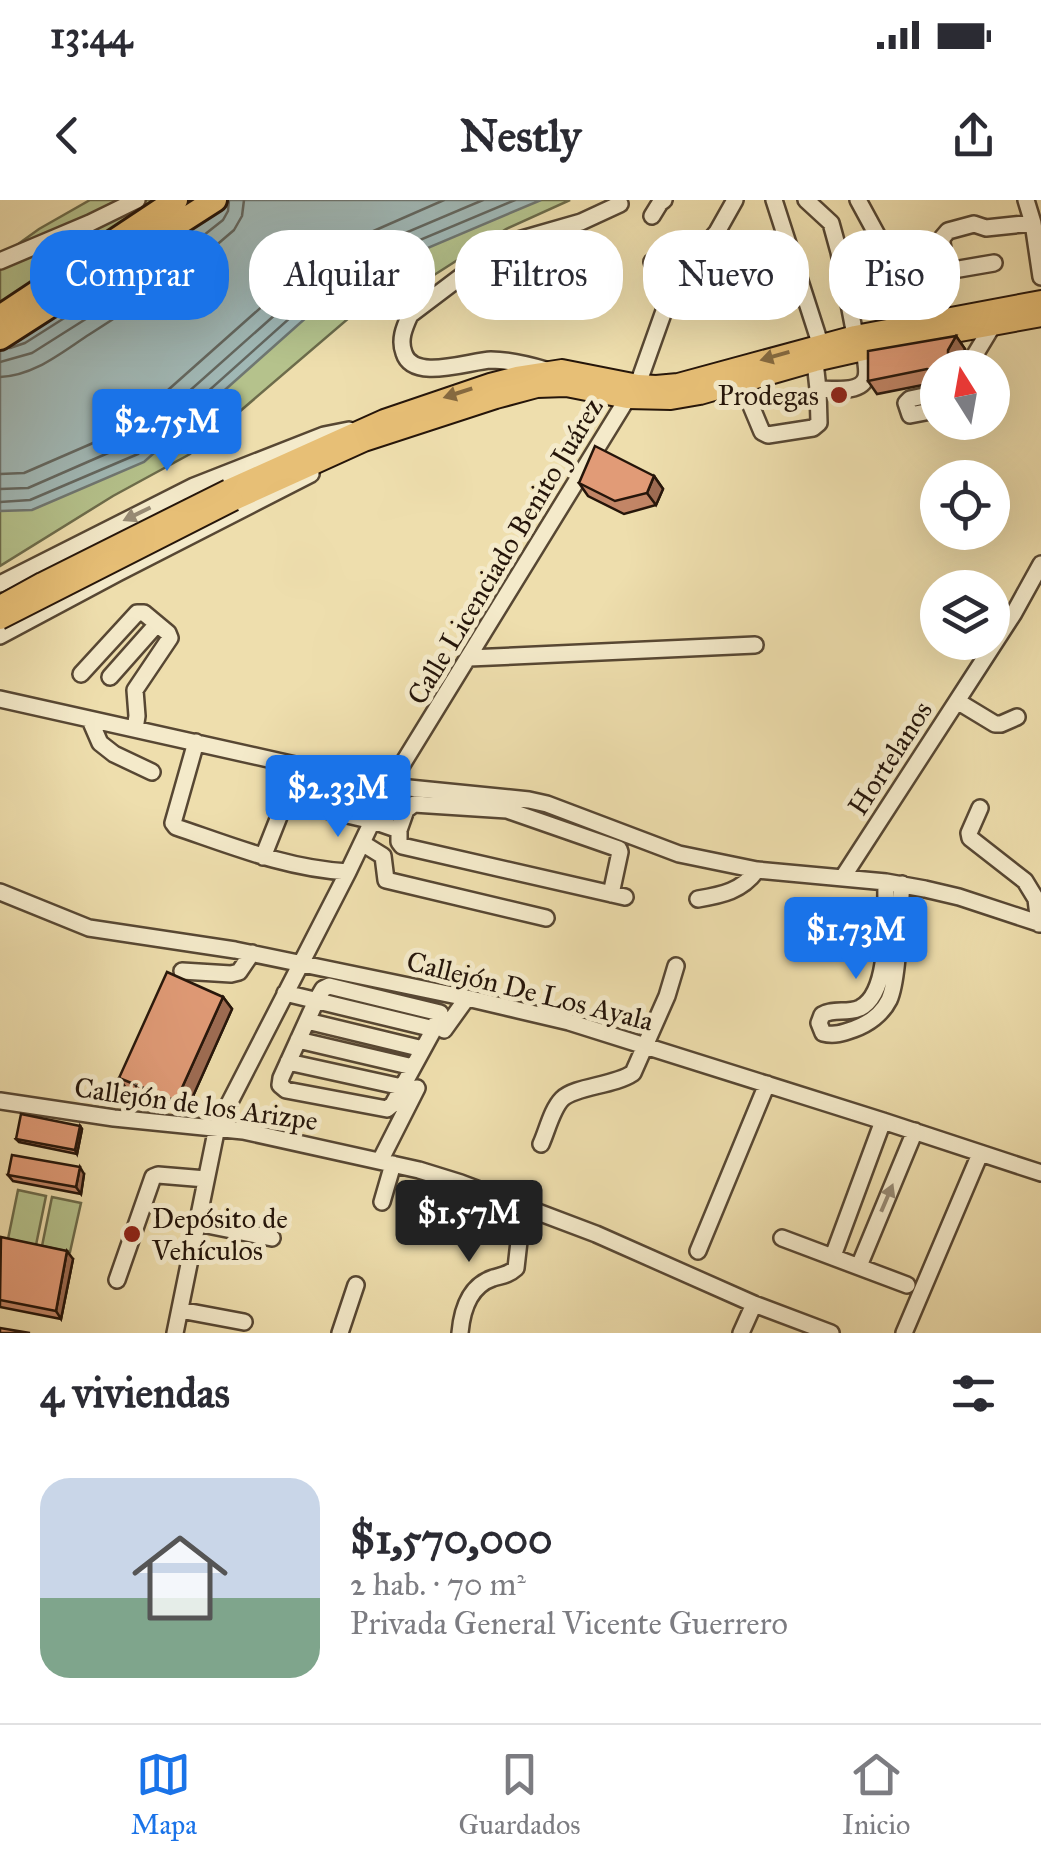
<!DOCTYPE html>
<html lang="es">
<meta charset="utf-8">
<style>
body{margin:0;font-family:"IM FELL Great Primer",serif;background:#f7f7f7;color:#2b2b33;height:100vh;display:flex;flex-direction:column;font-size:38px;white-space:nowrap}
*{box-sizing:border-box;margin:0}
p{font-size:32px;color:#7c7c81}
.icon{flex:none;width:55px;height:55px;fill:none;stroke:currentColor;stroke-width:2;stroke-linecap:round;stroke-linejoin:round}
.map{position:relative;height:1133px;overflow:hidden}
.details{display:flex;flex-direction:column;background:#fff;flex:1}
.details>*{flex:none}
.banner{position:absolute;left:30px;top:30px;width:982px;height:90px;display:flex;gap:20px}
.needle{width:65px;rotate:349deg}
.buttons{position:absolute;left:920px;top:150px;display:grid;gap:20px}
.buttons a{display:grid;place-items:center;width:90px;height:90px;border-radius:50%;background:#fff;box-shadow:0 10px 40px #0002;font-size:50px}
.price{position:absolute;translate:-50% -85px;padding:0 22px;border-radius:10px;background:#1a73e8;color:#fff;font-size:32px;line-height:65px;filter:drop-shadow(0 2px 5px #0008)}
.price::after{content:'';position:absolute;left:50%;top:60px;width:30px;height:22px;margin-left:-15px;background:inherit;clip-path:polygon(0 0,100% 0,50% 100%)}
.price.selected{background:#222;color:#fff}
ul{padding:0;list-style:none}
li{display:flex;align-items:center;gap:30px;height:250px;padding:0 40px}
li+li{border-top:2px solid #e1e1e2}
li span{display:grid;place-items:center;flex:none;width:280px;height:200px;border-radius:30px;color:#555}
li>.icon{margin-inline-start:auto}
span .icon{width:120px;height:120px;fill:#fffc;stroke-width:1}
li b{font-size:42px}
h2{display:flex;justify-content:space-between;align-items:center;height:120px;padding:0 40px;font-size:42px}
.tag{padding:0 35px;border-radius:40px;background:#fff;box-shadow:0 10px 40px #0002;font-size:35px;line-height:90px}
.tag.selected{background:#1a73e8;color:#fff}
.status{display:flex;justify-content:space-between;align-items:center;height:70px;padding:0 50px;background:#fff;direction:ltr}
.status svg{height:28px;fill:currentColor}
header{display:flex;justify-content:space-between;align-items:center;height:130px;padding:0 40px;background:#fff;font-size:45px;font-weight:800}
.tabs{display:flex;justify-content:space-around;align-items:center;height:140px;border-top:2px solid #e1e1e2;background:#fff;font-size:28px;color:#7c7c81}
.tabs a{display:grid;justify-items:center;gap:5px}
.tabs .selected{color:#1a73e8}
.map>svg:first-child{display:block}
.green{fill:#b5c28c;stroke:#6d6c4b;stroke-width:2.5}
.water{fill:#a1b9b7;stroke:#6f7772;stroke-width:2.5}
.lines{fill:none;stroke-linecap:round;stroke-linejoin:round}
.shore{stroke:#636760;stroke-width:2.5}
.minor-casing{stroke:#574733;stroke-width:20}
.major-casing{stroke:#25150a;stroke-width:22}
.highway-casing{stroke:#25150a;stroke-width:28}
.minor{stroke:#f4eaca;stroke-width:15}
.major{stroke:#e7bf76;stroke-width:18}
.highway{stroke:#e7bf76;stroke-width:22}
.major-bridge-casing{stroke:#25150a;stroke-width:22;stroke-linecap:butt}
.major-bridge{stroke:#e7bf76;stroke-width:18}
.wall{fill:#c28566;stroke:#25150a;stroke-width:2.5}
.shaded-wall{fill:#9e6c53;stroke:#25150a;stroke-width:2.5}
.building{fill:#e19b77;stroke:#25150a;stroke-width:2.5}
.oneway{fill:#866a40}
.oneway2{fill:#978a74}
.poi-dot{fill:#8f2418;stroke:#f4eaca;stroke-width:4}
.labels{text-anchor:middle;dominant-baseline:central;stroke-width:10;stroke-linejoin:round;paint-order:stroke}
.poi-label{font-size:28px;fill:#25150a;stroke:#f4eaca;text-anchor:end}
.street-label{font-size:28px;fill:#25150a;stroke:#f4eaca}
</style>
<div class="status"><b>13:44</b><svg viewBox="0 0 49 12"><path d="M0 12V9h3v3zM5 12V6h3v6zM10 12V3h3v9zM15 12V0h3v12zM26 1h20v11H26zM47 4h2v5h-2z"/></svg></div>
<header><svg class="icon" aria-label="back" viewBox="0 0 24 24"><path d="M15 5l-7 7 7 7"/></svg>Nestly<svg class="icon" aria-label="share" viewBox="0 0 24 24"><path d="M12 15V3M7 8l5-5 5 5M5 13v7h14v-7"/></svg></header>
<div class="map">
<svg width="1041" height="1133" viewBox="0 0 1041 1133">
<rect width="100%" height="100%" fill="#eedead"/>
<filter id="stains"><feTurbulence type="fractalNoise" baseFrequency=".002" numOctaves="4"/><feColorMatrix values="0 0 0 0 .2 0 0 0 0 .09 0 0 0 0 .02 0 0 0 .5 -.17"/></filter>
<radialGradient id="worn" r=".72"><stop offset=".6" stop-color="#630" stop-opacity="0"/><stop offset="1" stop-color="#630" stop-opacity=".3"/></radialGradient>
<!-- green -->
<path class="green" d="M90 0H570L506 29 431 77 357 111 190 254 113 296 0 366V57L39 29Z
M18 990 46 996 36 1045 8 1039Z
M52 997 81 1003 70 1052 42 1046Z"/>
<!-- water -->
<path class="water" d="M212 0H541L345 83 144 262 32 310 0 311V141Z"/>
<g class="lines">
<!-- shore -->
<path class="shore" d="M10 148 25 143 140 70 175 42
M0 162 32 153 146 81 223 20 228 11 229 0
M0 177C34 176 62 152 90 134 140 102 189 70 234 30L242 16 244 0
M0 274 24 273 123 230 321 54 444 0
M0 289 28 288 131 243 332 64 483 0
M0 302 30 300 138 254 339 74 515 0"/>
<!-- minor casing -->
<g class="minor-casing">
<path id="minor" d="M774 0 820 143
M806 0 831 23 839 52 855 135
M858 0 901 79 911 123
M1026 0 1033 23 1041 77
M652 16 660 3 664 0
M0 61 90 23 137 0
M652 62 675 80
M947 69 942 43V38L948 31 974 24 986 28 1033 23
M901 79 994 63
M815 162 818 189C831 189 862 194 866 177 868 170 865 158 864 151
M967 168 993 125
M546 170C529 165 510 160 491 160 469 161 413 182 404 153 399 140 404 128 410 115L496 50 508 43 581 22 620 4
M638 184 675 80 717 32 735 0
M744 189 762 232 768 235 813 228 819 223 818 189
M938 193 910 199 906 203 910 215 936 210 938 207
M0 384 194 286 324 235 349 230
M0 436 118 373 311 274
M469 458 755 445
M81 474 137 413H144L168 433 170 438 135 490 137 516 135 529
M110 477 157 424
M0 499 389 586 529 600 547 604 679 654 757 670 886 682 925 689 959 697 1041 724
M957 501 995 524H1001L1017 517
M90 520 100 543 114 554 152 572
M196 542 173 623 176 627C232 646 288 669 348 672
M980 608 969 633 970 638 1025 681 1036 699 1039 724
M399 630V642L402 646 625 697
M362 643 383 656 386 680 546 718
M263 657 282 609 292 602 373 621 399 630 406 610 414 604 507 610 619 649 620 652 611 694
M843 677 1014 413 1041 364
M886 682C885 713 892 792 860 808 847 814 834 808 822 815L819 823 823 833C834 836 843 833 854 829 868 824 882 814 889 800 899 778 899 712 902 684
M0 692 89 728 235 750 467 798 569 822 883 921 1041 973
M698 699C722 695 742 691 757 670
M182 771 231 774 239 772 252 753
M329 786 440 813 434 829 393 904 387 909 286 890 280 885 281 878 316 801 323 789Z
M285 793 434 829
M307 821 423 849
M444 830 467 798
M298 840 413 867
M288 862 402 887
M0 901 114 918 243 931 419 970 461 983 596 1034 754 1104 831 1133
M541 944C547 931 552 909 562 899 575 886 614 886 633 873L667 796 676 766
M380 961 417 888
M382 1002 393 964
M197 1023 272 1038
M782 1038 907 1085
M698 1051 767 884
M833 1056 883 921
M859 1066 915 931
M117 1080 153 977 158 975 206 979
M180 1110 244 1122
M175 1133 217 927 348 672 389 586 627 199
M340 1133 356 1085
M460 1133C462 1110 469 1086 493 1078 503 1075 508 1075 516 1068L523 1006
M741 1133 754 1104
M904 1133 980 954"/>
</g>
<!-- major casing -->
<g class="major-casing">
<path id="major" d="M228 289 384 219 490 183 517 176 562 169 638 184 656 185 678 183 855 135 1041 100
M234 301 364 242 496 199 537 188 566 187 627 199 671 200 700 195 815 162 895 144 1041 117"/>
</g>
<!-- highway casing -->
<g class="highway-casing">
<path id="highway" d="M0 117 176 0
M0 138 215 0"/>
</g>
<!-- minor -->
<use href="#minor" class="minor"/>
<!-- major -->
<use href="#major" class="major"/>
<!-- highway -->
<use href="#highway" class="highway"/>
<!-- major-bridge casing -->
<g class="major-bridge-casing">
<path id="major-bridge" d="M0 405 42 382 228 289
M0 420 234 301"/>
</g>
<!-- major-bridge -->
<use href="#major-bridge" class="major-bridge"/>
</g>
<!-- wall -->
<path class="wall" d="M598 44 600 47 592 72 579 67 577 64 578 59 571 57 569 53 583 46Z
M527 47 539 80 516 87 513 84Z
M956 136 965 149 957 163V168H938V182L877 194 868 181Z
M654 276 663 289 656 305 624 314 588 296 579 283Z
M223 797 232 809 185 914 128 891 119 878Z
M80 926 82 929 77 954 19 942 16 939Z
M84 974 81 994 13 981 8 975Z
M0 1040 73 1059 61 1119 0 1107Z"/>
<!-- shaded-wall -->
<path class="shaded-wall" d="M598 44 600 47 592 72 590 69Z
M956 136 965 149 957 163V168H944L948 150Z
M654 276 663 289 656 305 647 293Z
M223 797 232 809 185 914 176 901Z
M80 926 82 929 77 954 75 950Z
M80 967 84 974 81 994 76 987Z
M67 1051 73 1059 61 1119 56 1111Z"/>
<!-- building -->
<path class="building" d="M584 41 598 44 590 69 577 64 579 57 569 53 571 42 583 46Z
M527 47 537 77 513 84 504 55Z
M956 136 948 150V161L944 168H938V171L927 169 868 181V151Z
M595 246 654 276 647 293 615 301 579 283Z
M167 772 223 797 176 901 119 878Z
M21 914 80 926 75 950 16 939Z
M12 955 80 967 76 987 8 975Z
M1 1037 67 1051 56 1111 0 1100Z
M0 1128 30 1133H0Z"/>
<!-- one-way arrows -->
<defs><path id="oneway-solid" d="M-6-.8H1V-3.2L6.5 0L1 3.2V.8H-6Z" transform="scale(2.5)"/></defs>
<g class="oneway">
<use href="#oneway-solid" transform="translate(775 156) rotate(164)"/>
<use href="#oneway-solid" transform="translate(458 193) rotate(162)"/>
</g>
<g class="oneway2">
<use href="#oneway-solid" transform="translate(137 314) rotate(154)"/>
<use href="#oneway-solid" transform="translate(887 998) rotate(-67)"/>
</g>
<!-- markers -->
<g class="poi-dot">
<circle cx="839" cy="195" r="10"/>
<circle cx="132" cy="1034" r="10"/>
</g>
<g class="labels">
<!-- poi labels -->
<g class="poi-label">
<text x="819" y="195">Prodegas</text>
<text x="152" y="1018" text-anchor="start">Depósito de<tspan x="152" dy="32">Vehículos</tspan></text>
</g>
<!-- street labels -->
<g class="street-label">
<text transform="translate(505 351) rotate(-59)">Calle Licenciado Benito Juárez</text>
<text transform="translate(890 558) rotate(-57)">Hortelanos</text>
<text transform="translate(530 791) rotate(14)">Callejón De Los Ayala</text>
<text transform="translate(196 904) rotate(8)">Callejón de los Arizpe</text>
</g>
</g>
<rect width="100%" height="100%" filter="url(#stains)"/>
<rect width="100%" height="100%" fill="url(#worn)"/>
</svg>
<div class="buttons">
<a><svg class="needle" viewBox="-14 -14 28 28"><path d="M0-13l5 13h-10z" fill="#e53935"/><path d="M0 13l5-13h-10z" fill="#7c7c81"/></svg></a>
<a><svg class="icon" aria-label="locate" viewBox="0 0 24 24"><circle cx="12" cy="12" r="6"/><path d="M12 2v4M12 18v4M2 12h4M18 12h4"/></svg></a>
<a><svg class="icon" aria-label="layers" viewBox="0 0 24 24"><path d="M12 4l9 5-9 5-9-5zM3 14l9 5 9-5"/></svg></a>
</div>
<b class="price" style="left:167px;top:274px">$2.75M</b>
<b class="price" style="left:338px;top:640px">$2.33M</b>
<b class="price" style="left:856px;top:782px">$1.73M</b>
<b class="price selected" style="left:469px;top:1065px">$1.57M</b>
<div class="banner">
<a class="tag selected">Comprar</a>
<a class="tag">Alquilar</a>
<a class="tag">Filtros</a>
<a class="tag">Nuevo</a>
<a class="tag">Piso</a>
</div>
</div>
<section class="details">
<h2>4 viviendas<svg class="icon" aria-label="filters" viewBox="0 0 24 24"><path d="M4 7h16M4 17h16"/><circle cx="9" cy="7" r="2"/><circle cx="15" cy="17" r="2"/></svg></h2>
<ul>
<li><span style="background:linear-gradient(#c9d6e8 60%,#7fa58c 0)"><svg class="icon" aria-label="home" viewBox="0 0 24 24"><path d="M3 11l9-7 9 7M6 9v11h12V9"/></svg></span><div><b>$1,570,000</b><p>2 hab. · 70 m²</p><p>Privada General Vicente Guerrero</p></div></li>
</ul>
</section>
<nav class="tabs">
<a class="selected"><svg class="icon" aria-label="map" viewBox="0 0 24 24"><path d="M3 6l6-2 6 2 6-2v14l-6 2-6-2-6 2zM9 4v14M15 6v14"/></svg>Mapa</a>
<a><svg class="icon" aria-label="saved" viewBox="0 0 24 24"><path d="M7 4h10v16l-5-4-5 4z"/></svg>Guardados</a>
<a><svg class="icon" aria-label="home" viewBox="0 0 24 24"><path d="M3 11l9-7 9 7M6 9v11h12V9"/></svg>Inicio</a>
</nav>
